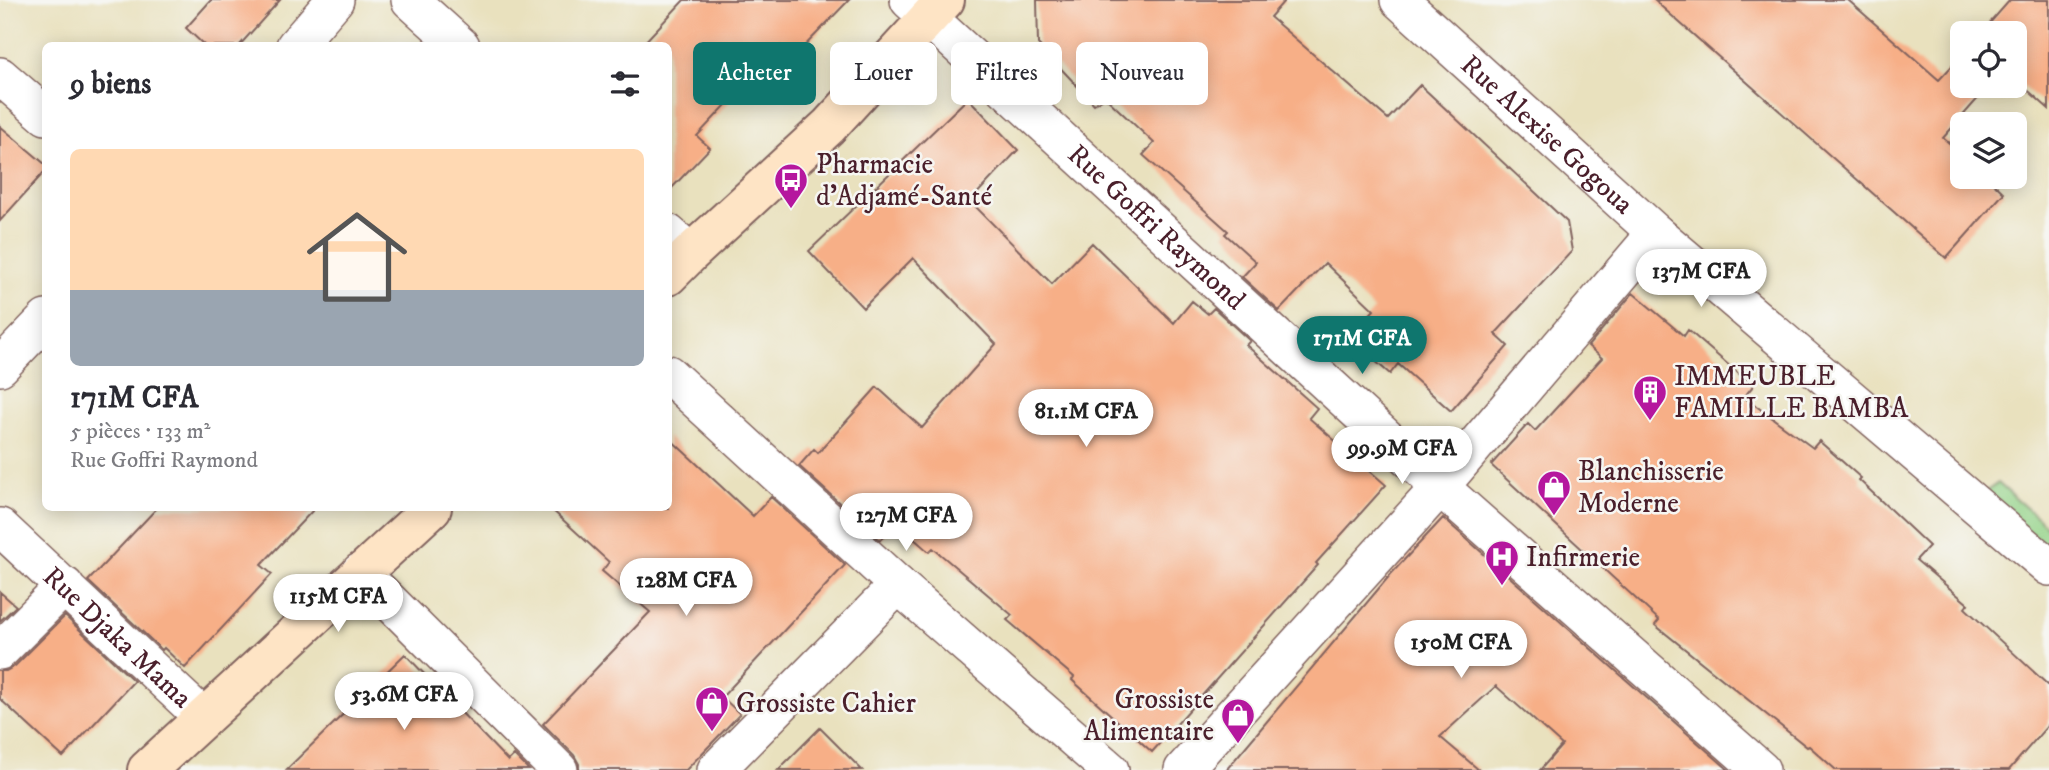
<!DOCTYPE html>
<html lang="fr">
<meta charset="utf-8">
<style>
body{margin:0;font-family:"IM FELL DW Pica",serif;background:#f7f7f7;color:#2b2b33;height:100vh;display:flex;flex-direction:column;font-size:26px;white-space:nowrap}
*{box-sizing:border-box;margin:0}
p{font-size:23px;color:#7c7c81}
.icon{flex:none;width:38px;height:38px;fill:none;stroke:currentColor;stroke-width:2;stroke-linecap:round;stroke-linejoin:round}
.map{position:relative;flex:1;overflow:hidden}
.drawer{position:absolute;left:42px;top:42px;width:630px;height:469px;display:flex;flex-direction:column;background:#fff;border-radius:10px;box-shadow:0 4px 18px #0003}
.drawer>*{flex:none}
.guide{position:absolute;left:693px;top:42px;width:665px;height:63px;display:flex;gap:14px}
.fabs{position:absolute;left:1950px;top:21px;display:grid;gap:14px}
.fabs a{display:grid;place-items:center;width:77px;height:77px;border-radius:10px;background:#fff;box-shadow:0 4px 18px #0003;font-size:35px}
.price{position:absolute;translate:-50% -60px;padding:0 16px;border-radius:24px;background:#fff;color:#222;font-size:23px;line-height:46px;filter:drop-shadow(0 2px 4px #0008)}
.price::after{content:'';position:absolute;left:50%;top:42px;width:21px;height:16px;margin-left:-10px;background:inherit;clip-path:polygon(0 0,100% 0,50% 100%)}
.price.current{background:#0f766e;color:#fff}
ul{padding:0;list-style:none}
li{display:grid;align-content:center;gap:14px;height:371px;padding:0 28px}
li+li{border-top:2px solid #e1e1e2}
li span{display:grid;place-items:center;height:217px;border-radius:10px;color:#555}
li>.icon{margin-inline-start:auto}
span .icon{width:126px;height:126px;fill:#fffc;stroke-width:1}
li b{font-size:30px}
h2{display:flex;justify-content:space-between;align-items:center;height:84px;padding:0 28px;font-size:30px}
.tag{padding:0 24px;border-radius:10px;background:#fff;box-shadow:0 4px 18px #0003;font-size:24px;line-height:63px}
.tag.current{background:#0f766e;color:#fff}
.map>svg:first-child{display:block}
.green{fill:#94d389;stroke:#6f795a;stroke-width:2}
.building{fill:#f7af87}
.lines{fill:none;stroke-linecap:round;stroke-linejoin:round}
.street-casing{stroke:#82635e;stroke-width:40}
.secondary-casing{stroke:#82635e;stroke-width:42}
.street{stroke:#fff;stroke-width:37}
.secondary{stroke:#fee4c5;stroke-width:38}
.labels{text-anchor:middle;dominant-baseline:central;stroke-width:5;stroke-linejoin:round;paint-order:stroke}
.street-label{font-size:28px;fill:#4a1f2b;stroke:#f6f6f2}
.poi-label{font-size:28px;fill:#4a1f2b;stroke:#f6f6f2;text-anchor:start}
</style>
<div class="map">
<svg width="2049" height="770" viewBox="0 0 2049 770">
<rect width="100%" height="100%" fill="#f6f6f2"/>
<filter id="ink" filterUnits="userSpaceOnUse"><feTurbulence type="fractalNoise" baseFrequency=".0143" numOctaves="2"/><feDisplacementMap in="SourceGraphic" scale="14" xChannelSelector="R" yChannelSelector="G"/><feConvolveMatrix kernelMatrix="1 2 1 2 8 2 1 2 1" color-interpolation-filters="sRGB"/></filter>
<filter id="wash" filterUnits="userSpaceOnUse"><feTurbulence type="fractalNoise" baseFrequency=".00686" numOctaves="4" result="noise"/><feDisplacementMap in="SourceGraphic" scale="28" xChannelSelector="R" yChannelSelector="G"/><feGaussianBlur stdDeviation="1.57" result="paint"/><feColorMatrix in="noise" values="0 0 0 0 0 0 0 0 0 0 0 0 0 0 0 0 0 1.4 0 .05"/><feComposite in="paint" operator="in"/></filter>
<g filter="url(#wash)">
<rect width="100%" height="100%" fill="#e9e1be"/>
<!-- green -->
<path class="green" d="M1998 483 2049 528V561L1974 500Z"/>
<g id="blocks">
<!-- building -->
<path class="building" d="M211 0H280L239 46H205L186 28Z
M684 0H849L793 58 781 46 697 136 710 148 668 192V46H641Z
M1037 0H1285L1270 17 1388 119 1420 85 1567 222 1572 251 1495 334 1508 346 1451 411 1398 364 1390 374 1349 338 1374 310 1325 263 1279 311 1242 277 1256 262 1225 234 1228 231 1143 155 1154 143 1105 97 1094 104 1038 44Z
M1654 0H1848L1939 80 1962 55V86H1989L1943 138 1962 154V177H1987L2004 193 1946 258Z
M2010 0H2049V109L2014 78V33H1981Z
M968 98 1018 150 970 201 1052 284 1092 243 1174 323 1192 301 1208 314 1214 308 1250 341 1246 345 1317 408 1309 418 1386 485 1316 563 1318 565 1152 752 1072 680 1074 677 1007 620 1012 615 933 548 929 552 896 523 880 540 799 466 814 449 818 453 877 387 922 428 996 344 913 258 863 308 809 251Z
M0 126 46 165V170L0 221Z
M1633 293 1684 336 1688 330 1753 386 1744 397 1813 448 1819 441 1861 478 1859 480 1929 546 1916 560 1968 604 1965 608 2049 686V724L2009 770H1836L1809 746 1807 747 1655 625 1659 620 1491 465 1528 424 1535 431 1602 358 1588 346Z
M668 437 753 516 771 497 845 565 722 697 740 714 686 770H579V764L574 755 543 724 650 612 602 571 609 562 550 508H668Z
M157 508H315L261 565 272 574 185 668 164 648 162 650 88 581Z
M1443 518 1615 670 1729 770H1540L1562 745 1496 686 1440 737 1479 770H1226L1391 574Z
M0 592 16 606 0 621Z
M65 616 134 681 63 757 0 699V671H6L15 666Z
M405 654 508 761 514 755 529 770H286Z
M820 728 862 770H778Z"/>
</g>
</g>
<g filter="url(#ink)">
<use href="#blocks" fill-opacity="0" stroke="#82635e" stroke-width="2"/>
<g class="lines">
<!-- street casing -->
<g class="street-casing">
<g id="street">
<path d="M410 0 461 46"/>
<path id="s1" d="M909 0 1440 487 1761 770"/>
<path id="s2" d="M1399 0 1656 233 2049 567"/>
<path d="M295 46 335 0"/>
<path d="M0 76 46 116"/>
<path d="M668 233 691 253"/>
<path d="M0 367 46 319"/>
<path d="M668 374 898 585 1110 770"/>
<path id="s3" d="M0 527 203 717"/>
<path d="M360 572 559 770"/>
<path d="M0 651 65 586"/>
<path d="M716 770 898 585"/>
<path d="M1183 770 1440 487 1656 233"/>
</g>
</g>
<!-- secondary casing -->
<g class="secondary-casing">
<path id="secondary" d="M668 276 691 253 829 126 945 0
M147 770 432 508"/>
</g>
<!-- street -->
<use href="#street" class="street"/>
<!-- secondary -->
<use href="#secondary" class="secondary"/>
</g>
</g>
<!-- icons -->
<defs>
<g id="bus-pin" transform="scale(1.75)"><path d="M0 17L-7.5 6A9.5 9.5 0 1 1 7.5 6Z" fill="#b5179e" stroke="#f6f6f2"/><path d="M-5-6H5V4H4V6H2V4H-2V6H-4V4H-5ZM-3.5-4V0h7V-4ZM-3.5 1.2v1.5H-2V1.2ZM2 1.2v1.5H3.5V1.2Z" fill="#fff"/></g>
<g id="building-pin" transform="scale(1.75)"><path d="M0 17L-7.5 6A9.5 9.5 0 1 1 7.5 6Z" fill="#b5179e" stroke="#f6f6f2"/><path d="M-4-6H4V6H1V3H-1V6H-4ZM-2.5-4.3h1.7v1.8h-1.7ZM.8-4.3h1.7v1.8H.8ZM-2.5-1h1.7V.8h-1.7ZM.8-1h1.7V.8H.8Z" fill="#fff"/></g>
<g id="shop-pin" transform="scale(1.75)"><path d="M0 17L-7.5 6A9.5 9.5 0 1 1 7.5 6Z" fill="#b5179e" stroke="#f6f6f2"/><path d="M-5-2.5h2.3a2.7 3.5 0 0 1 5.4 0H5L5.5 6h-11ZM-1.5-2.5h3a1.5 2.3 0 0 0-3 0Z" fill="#fff"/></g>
<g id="hospital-pin" transform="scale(1.75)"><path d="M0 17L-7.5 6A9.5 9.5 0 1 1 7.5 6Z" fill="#b5179e" stroke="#f6f6f2"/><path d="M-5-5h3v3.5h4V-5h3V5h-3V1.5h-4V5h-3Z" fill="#fff"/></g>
</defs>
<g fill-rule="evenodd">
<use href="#bus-pin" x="791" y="180"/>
<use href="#building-pin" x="1650" y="392"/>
<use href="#shop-pin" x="1554" y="487"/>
<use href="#hospital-pin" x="1502" y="557"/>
<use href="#shop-pin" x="712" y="703"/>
<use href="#shop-pin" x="1238" y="715"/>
</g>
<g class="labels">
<!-- street labels -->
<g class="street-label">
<text stroke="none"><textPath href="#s2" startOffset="200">Rue Alexise Gogoua</textPath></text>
<text stroke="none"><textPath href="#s1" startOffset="336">Rue Goffri Raymond</textPath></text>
<text stroke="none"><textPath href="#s3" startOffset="161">Rue Djaka Mama</textPath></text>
</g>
<!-- poi labels -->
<g class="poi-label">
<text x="816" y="164">Pharmacie<tspan x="816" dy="32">d'Adjamé-Santé</tspan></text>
<text x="1674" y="376">IMMEUBLE<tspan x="1674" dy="32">FAMILLE BAMBA</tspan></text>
<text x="1578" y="471">Blanchisserie<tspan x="1578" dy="32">Moderne</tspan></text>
<text x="1526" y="557">Infirmerie</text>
<text x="1214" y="699" text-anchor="end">Grossiste<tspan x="1214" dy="32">Alimentaire</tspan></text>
<text x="736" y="703">Grossiste Cahier</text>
</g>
</g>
</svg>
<div class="fabs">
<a><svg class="icon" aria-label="locate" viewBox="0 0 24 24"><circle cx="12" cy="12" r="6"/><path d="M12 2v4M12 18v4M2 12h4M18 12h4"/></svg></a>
<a><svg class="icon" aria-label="layers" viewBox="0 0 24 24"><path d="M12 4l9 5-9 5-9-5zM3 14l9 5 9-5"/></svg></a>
</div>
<b class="price" style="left:1701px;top:309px">137M CFA</b>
<b class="price current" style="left:1362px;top:376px">171M CFA</b>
<b class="price" style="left:1086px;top:449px">81.1M CFA</b>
<b class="price" style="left:1402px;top:486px">99.9M CFA</b>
<b class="price" style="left:906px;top:553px">127M CFA</b>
<b class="price" style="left:686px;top:618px">128M CFA</b>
<b class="price" style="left:338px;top:634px">115M CFA</b>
<b class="price" style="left:1461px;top:680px">150M CFA</b>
<b class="price" style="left:404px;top:732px">53.6M CFA</b>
<div class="guide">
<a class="tag current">Acheter</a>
<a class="tag">Louer</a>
<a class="tag">Filtres</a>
<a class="tag">Nouveau</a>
</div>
<section class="drawer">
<h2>9 biens<svg class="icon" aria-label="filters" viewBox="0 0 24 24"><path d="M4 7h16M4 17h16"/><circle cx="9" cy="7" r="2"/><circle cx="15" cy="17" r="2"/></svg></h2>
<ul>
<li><span style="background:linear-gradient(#ffd9b3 65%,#9aa5b1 0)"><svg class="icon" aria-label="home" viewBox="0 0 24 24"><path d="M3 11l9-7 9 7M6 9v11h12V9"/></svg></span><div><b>171M CFA</b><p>5 pièces · 133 m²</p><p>Rue Goffri Raymond</p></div></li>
</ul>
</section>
</div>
